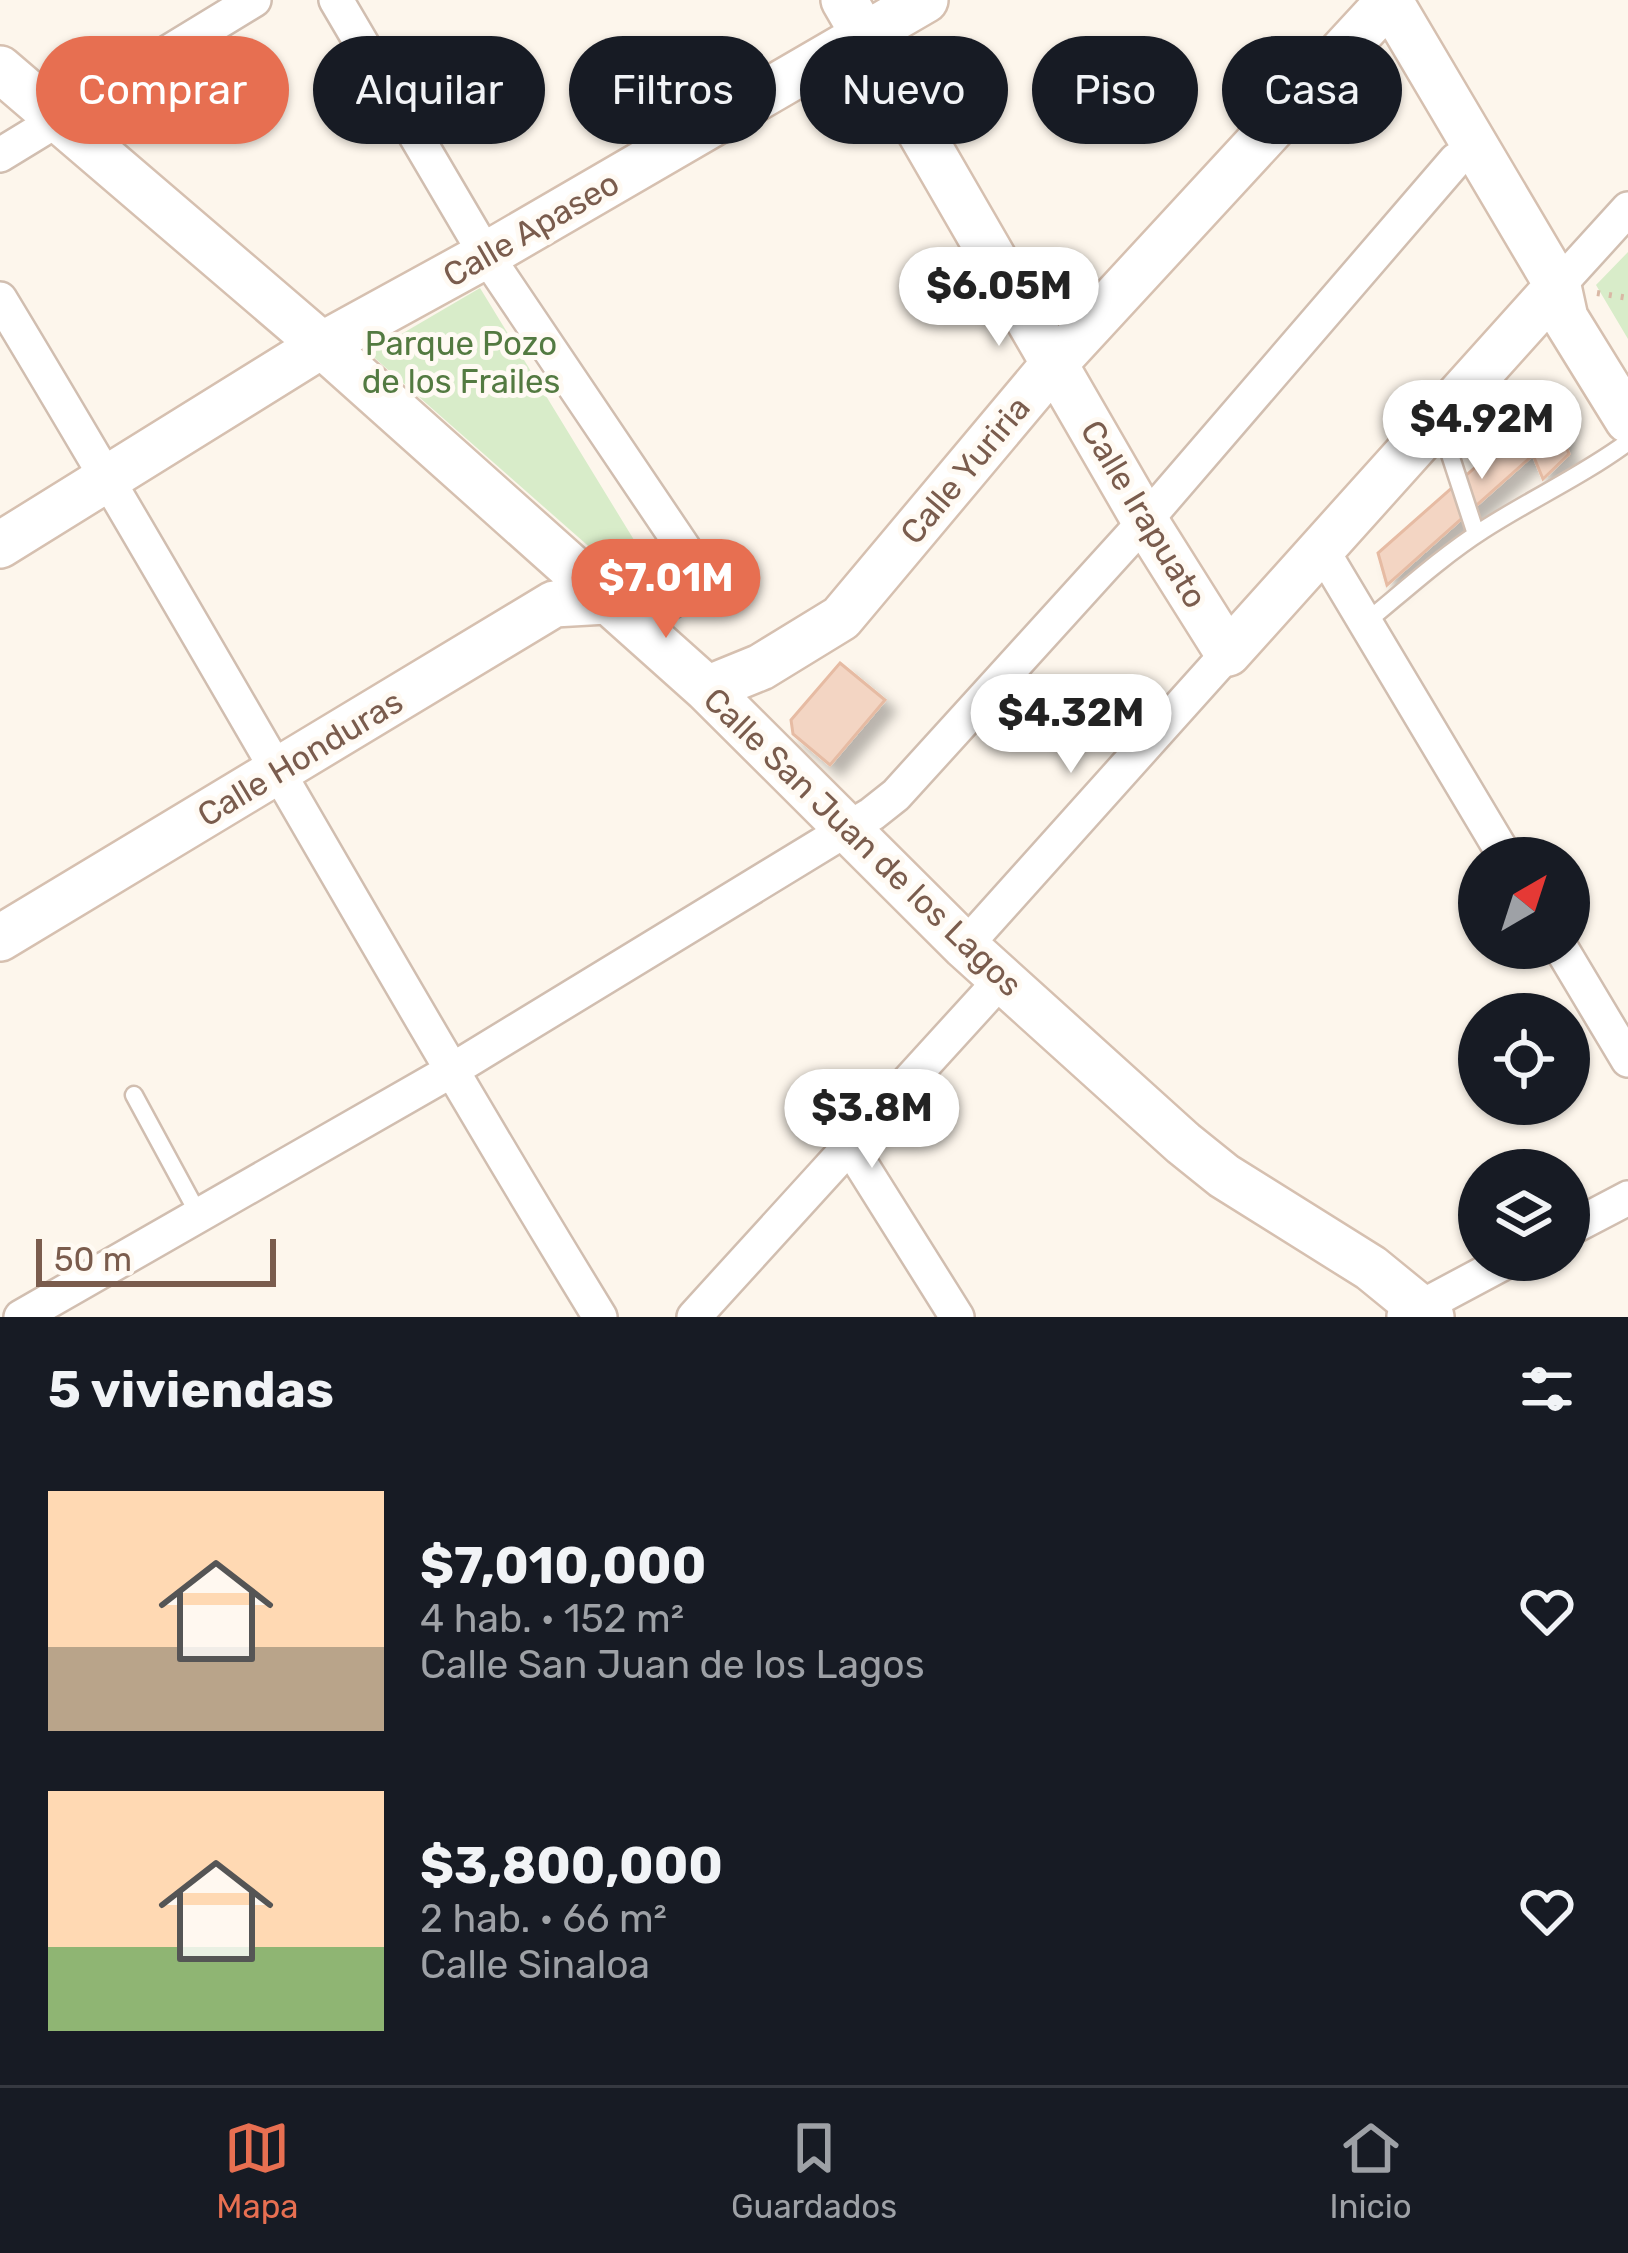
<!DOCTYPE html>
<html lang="es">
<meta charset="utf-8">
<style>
body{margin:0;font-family:Rubik,sans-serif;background:#242831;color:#f1f3f6;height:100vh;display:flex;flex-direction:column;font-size:45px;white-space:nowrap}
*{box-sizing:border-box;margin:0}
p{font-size:39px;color:#9ea1a6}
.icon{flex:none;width:66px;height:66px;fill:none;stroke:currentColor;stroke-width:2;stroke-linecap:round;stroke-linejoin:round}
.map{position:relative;height:1317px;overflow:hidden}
.panel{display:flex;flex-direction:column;background:#171b24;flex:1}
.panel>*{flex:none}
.top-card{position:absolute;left:36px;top:36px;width:1557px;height:108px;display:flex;gap:24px}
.needle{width:78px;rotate:39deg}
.controls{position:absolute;left:1458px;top:837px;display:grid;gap:24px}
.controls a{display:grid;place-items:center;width:132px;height:132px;border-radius:50%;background:#171b24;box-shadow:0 3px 9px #0004;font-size:60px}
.scale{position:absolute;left:36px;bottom:30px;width:240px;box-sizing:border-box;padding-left:12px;border:6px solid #7a5c4d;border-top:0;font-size:33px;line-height:42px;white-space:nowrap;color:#7a5c4d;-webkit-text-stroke:9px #fffaf3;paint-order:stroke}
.price{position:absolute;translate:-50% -102px;padding:0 27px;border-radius:42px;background:#fff;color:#222;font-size:39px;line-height:78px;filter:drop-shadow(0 3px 6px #0008)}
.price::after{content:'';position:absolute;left:50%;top:72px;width:36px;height:27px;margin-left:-18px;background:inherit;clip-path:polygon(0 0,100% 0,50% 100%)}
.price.active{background:#e76f51;color:#fff}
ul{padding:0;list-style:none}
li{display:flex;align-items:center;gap:36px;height:300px;padding:0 48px}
li span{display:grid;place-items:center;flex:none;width:336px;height:240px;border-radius:0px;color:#555}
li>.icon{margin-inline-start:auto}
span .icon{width:144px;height:144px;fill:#fffc;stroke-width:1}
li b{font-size:51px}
h2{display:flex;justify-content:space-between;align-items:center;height:144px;padding:0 48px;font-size:51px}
.tag{padding:0 42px;border-radius:54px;background:#171b24;box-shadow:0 3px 9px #0004;font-size:42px;line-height:108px}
.tag.active{background:#e76f51;color:#fff}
.tab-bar{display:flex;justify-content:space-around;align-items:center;height:168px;border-top:3px solid #363941;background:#171b24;font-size:33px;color:#9ea1a6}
.tab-bar a{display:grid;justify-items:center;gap:6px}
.tab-bar .active{color:#e76f51}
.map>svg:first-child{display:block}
.park{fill:#d8ecc9}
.building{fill:#f3d5c3;stroke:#e6bba3;stroke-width:3;filter:url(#shadow)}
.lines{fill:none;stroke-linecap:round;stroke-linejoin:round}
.lane-casing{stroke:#d1beb0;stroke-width:21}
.street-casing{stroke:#d1beb0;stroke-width:38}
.secondary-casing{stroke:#d6c0b0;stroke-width:50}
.path{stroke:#d9b8a5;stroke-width:6;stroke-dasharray:3 9;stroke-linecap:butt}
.lane{stroke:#fff;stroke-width:16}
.street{stroke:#fff;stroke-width:33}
.secondary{stroke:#fff;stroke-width:45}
.labels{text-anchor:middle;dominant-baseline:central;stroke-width:10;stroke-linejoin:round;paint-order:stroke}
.street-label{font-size:33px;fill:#7a5c4d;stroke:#fffaf3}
.park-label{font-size:33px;fill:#537a41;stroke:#fffaf3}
</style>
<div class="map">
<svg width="1628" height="1317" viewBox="0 0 1628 1317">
<defs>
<filter id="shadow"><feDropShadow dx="11" dy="11" stdDeviation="6" flood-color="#0004"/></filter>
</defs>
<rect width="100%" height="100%" fill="#fdf6ec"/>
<!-- park -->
<path class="park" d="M1628 252V339L1596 285Z
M480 288 664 589 644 595 369 353Z"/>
<!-- building -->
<path class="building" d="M1542 383 1569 454 1543 479 1533 455 1387 585 1378 553 1522 426 1516 409Z
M840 663 885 700 830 765 793 734 791 720Z"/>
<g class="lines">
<!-- lane casing -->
<g class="lane-casing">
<path id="lane" d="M1441 427 1476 534
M1365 623C1403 592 1441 557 1483 530 1531 499 1582 476 1628 442
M134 1095 199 1215"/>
</g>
<!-- street casing -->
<g class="street-casing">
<path id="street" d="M336 0 486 255 693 562C687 614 649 610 609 602
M0 155 254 0
M1558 286 1628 209
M0 299C204 636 394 981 600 1317
M1322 550 1506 858
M965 946 1228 653
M1561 948 1628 1060
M849 1145 957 1317
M1569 1229 1628 1198
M1404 1316 1509 1260
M21 1317 449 1072 872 814 896 795 1145 521 1456 160
M694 1317 1001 980"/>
</g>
<!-- secondary casing -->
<g class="secondary-casing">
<path id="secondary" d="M844 0 1145 521 1228 653 1558 286
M1389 0 1558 286 1565 318 1628 420
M0 69 322 345 707 689 965 946 1183 1143 1224 1176 1371 1268 1431 1317
M0 545 322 345 486 255 925 0
M707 689 761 667 841 618 1054 364 1390 0
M0 938 554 604 606 601"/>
</g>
<!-- path -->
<path class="path" d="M1597 293 1628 298"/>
<!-- lane -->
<use href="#lane" class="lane"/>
<!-- street -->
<use href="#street" class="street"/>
<!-- secondary -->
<use href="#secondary" class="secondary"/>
</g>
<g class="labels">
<!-- street labels -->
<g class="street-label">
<text transform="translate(531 229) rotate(-30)">Calle Apaseo</text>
<text transform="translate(965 470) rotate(-50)">Calle Yuriria</text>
<text transform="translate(1144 514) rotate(59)">Calle Irapuato</text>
<text transform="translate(300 758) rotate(-31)">Calle Honduras</text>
<text transform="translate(863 842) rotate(44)">Calle San Juan de los Lagos</text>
</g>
<!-- park labels -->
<g class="park-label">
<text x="461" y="343">Parque Pozo<tspan x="461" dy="38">de los Frailes</tspan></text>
</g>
</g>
</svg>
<div class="controls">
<a><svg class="needle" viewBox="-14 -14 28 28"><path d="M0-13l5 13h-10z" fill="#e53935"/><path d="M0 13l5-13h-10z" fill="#9ea1a6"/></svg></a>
<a><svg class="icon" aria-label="locate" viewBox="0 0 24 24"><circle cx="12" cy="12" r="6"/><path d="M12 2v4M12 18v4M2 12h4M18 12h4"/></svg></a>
<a><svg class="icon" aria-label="layers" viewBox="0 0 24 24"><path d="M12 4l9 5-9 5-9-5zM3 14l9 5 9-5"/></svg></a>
</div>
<div class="scale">50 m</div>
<b class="price" style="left:999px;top:349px">$6.05M</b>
<b class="price" style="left:1482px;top:482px">$4.92M</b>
<b class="price active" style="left:666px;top:641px">$7.01M</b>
<b class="price" style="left:1071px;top:776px">$4.32M</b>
<b class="price" style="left:872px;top:1171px">$3.8M</b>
<div class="top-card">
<a class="tag active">Comprar</a>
<a class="tag">Alquilar</a>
<a class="tag">Filtros</a>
<a class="tag">Nuevo</a>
<a class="tag">Piso</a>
<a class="tag">Casa</a>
</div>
</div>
<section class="panel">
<h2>5 viviendas<svg class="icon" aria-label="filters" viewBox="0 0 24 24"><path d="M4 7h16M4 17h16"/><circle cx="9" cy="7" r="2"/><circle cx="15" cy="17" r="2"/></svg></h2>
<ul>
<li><span style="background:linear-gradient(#ffd9b3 65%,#b9a48a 0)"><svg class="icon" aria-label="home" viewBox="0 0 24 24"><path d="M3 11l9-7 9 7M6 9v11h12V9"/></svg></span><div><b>$7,010,000</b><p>4 hab. · 152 m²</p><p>Calle San Juan de los Lagos</p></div><svg class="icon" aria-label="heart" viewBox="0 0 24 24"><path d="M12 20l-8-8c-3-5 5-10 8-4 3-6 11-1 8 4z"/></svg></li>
<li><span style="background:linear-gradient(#ffd9b3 65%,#8fb573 0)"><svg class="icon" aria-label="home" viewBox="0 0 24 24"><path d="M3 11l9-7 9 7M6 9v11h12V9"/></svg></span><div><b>$3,800,000</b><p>2 hab. · 66 m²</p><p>Calle Sinaloa</p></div><svg class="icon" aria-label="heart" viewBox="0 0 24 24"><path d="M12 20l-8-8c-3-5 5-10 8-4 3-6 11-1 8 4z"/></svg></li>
</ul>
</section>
<nav class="tab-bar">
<a class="active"><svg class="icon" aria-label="map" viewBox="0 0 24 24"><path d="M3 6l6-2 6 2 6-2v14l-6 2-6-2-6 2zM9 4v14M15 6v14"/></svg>Mapa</a>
<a><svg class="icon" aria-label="saved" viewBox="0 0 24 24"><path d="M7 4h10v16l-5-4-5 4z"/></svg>Guardados</a>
<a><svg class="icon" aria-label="home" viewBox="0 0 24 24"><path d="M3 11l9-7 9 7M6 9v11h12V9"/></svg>Inicio</a>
</nav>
